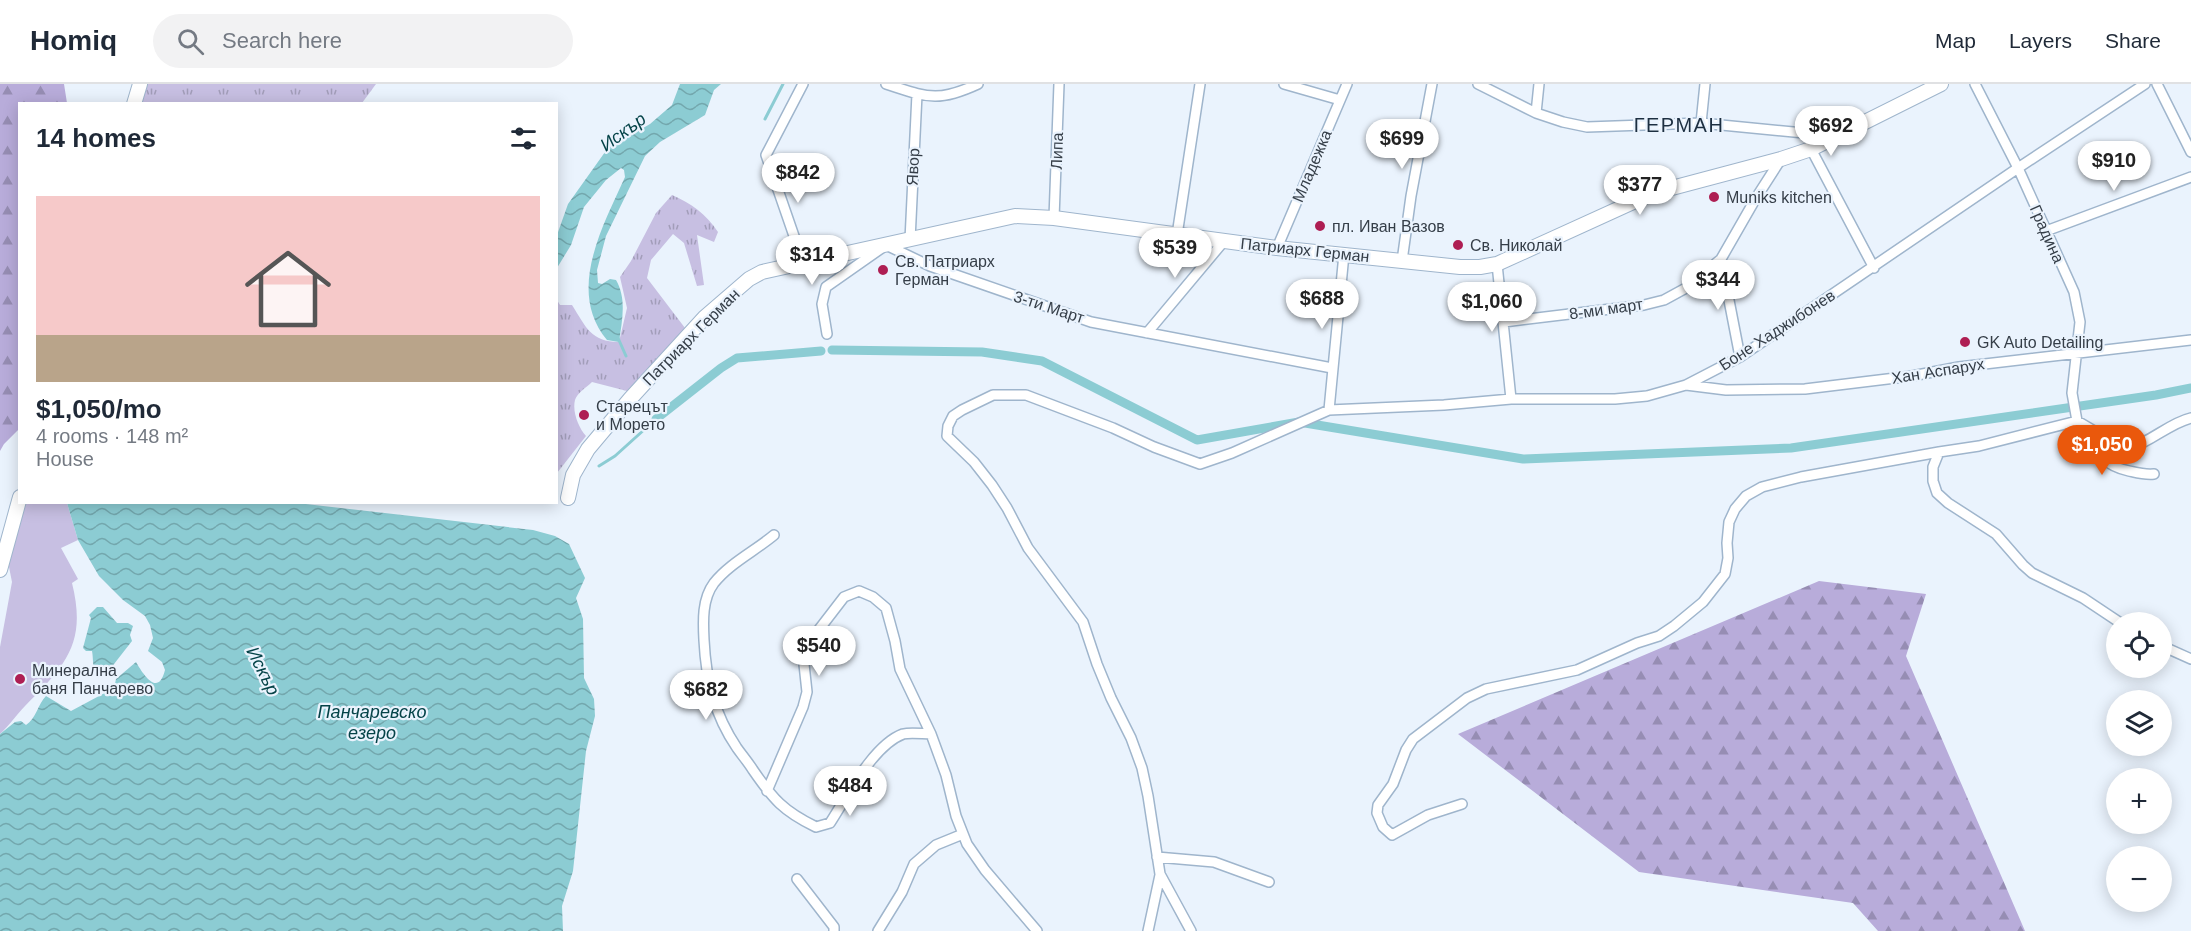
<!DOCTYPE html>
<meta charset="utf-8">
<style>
body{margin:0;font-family:Arial,sans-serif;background:#f2f2f3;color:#1f2937;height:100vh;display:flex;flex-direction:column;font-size:22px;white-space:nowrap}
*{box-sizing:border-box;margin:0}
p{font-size:20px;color:#747a83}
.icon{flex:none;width:33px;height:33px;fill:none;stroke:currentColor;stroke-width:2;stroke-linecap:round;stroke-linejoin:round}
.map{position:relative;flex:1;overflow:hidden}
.side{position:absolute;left:18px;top:18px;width:540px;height:402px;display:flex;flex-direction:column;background:#fff;border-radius:0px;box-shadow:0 3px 15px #0003}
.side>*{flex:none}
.fabs{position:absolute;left:2106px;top:528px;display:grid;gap:12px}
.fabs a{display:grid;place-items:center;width:66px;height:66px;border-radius:50%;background:#fff;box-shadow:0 3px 15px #0003;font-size:30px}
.price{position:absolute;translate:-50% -51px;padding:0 14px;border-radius:21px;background:#fff;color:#222;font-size:20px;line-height:39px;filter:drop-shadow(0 2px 3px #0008)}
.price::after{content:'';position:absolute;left:50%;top:36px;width:18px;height:14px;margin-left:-9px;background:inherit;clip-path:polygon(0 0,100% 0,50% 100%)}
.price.selected{background:#ea580c;color:#fff}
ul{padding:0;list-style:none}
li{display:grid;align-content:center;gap:12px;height:318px;padding:0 18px}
li span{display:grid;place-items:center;height:186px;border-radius:0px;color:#555}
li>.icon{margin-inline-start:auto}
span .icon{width:108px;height:108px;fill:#fffc;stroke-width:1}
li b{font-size:26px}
h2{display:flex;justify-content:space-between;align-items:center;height:72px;padding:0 18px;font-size:26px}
header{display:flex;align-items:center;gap:36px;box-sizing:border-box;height:84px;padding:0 30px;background:#fff;border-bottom:2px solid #e0e1e3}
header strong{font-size:28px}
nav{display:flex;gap:33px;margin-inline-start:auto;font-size:21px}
.search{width:420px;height:54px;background:#f2f2f3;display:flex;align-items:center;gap:15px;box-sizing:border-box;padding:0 21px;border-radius:33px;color:#747a83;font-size:22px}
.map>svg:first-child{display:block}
.grass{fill:url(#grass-tufts)}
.forest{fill:url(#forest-firs)}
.green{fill:#c7bfe2}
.water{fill:url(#water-waves)}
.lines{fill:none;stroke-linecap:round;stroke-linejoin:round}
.stream{stroke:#8cccd3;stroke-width:3}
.canal{stroke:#8cccd3;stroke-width:9}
.street-casing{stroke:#9fb5cc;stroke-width:12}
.secondary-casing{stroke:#9fb5cc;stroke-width:16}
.street{stroke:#fff;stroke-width:9}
.secondary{stroke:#fff;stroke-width:14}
.poi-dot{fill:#ae1e53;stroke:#eaf3fd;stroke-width:2}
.labels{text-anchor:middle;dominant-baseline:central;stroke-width:4.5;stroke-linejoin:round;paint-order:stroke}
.street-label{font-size:16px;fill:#353e48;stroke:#eaf3fd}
.poi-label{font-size:16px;fill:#353e48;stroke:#eaf3fd;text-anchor:start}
.water-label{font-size:18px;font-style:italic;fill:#054348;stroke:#eaf3fd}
.quarter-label{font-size:20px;letter-spacing:1.5px;fill:#1d2f41;stroke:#eaf3fd}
</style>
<header>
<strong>Homiq</strong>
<div class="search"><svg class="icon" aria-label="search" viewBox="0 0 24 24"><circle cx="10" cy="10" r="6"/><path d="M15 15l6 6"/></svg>Search here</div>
<nav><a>Map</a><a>Layers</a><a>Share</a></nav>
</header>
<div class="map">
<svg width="2191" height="847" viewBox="0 0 2191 847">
<defs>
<pattern id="grass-tufts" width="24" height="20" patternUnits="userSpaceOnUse" patternTransform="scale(1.5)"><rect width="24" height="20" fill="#c7bfe2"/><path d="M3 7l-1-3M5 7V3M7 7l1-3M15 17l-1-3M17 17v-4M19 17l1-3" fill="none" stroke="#a29db9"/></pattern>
<pattern id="forest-firs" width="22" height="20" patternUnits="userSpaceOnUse" patternTransform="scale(1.5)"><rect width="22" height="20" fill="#b8acda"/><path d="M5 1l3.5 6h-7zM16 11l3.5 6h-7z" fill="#968db3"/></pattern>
<pattern id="water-waves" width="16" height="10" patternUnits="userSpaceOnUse" patternTransform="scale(1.5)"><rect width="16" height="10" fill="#8cccd3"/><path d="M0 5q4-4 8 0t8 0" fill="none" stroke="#73a7ad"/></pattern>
</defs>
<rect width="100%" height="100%" fill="#eaf3fd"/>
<!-- grass -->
<path class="grass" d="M147 0H376L362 19 141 20Z
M672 111C691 119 706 130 718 148L714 158 697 151 704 201 697 202 684 159 673 150 651 176 647 194 685 244 627 307 592 298C587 303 577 309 575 316 572 328 579 344 586 352L557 389V216L560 221H572C586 243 591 258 619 258L627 224 620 193 631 177 656 129Z"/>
<!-- forest -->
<path class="forest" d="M0 0H64L67 19 20 20 19 345 4 360 0 367Z
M1819 497 1926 510 1906 572 2025 847H1878L1853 819 1639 788 1458 650Z"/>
<!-- green -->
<path class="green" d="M23 419H67L78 456 61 464 78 495 72 499C87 559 66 581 25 622 16 631 10 641 0 650V563L12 498 8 478Z"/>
<!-- water -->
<path class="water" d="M680 0H721L714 6 705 31 660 58 645 72 606 152 597 186 598 199 602 200 610 195 616 196C627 215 622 237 619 258L607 256C566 207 603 142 625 93L624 86 621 84 606 96 584 123 571 161 557 184V151L568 120 610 61 621 52 633 50 650 40 672 21Z
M67 419H297L533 446 555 452 569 460 585 494 576 514 583 535 584 594 594 615 595 632 586 667 573 787 562 822 563 847H0V650L15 638 21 637 26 641C36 635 38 620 46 612L71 627 114 604 116 595 136 578C143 590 158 614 165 586L162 578 148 567 153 554 150 541 145 532 123 516 99 492 78 456Z
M97 523H103L117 539H128L133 542 130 551 132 557 107 589 102 592C91 590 94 577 92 567H86L83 564 91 534 89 531Z"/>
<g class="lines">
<!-- stream -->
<path class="stream" d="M765 35 783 0
M618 254 626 272
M599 382 615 372 656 335"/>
<!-- canal -->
<path class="canal" d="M832 266 982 268 1042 277 1197 356 1299 338 1523 375 1791 364 2156 311 2191 304
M656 335 721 284 737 274 821 267"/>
<!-- street casing -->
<g class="street-casing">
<path id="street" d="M803 0 766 71 803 178
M886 0C927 13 937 19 978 0
M1284 0 1340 16
M1478 0 1536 29 1563 38 1587 43 1701 39 1835 52
M1975 0 2018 84 2074 208 2080 238 2072 309 2077 337
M2157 0 2191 68
M1536 29 1539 0
M1701 39 1705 0
M1811 65 1874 184
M1054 134 1059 0
M2046 147 2191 93
M1177 151 1200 0
M910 156 917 10
M1277 164 1347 0
M1721 175 1740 273
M1402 177 1411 112 1432 0
M1497 180 1511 315
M1504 238 1644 221 1664 216 1686 204 1721 175 1756 114 1781 75
M1147 249 1224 157
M827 250 822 220 826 203 886 161 930 182 1091 238 1332 284
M1686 301 1726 306 1805 305 1912 292 1959 283 2191 256
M1329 326 1344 170
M2098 361C2134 379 2160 341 2191 334
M774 451C755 467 730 479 714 499 702 515 703 537 704 556 706 596 714 630 737 664 742 671 748 678 753 686 773 715 783 727 816 743L830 739C847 713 873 661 903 650 911 648 923 650 931 650
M2119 538 2083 514 2032 489 2023 481 1996 450 1948 419 1937 409 1933 397V383L1939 368 1979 362 2077 337 2094 347C2102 372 2102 381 2129 387 2138 389 2145 391 2154 390
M2162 562 2191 575
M767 707 803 623 807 608 803 571 814 552 844 513 859 507 873 513 886 524 895 557 900 585 931 650 946 691 956 732 967 760 985 786 1037 847
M1462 720 1428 731 1392 751 1383 743 1377 729 1378 721 1393 700 1406 666 1413 655 1467 614 1486 605 1577 586 1637 559 1659 552 1674 542 1703 518 1725 490 1728 474 1727 459 1729 438 1735 425 1746 412 1762 403 1801 393 1939 368
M1157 773 1214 778 1269 798
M797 795 834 843V847
M878 847 902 808 914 780 936 761 963 750
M1148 847 1160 791
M1191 847 1160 790 1148 712 1142 684 1131 654 1111 614 1097 580 1083 538 1028 464 1007 424 992 401 974 378 947 352 948 342 953 332 962 326 993 311H1026L1113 344 1154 363 1200 380 1232 369 1329 326 1444 321 1511 315H1615L1647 312 1686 301 1740 273 2018 84 2145 0"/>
</g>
<!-- secondary casing -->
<g class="secondary-casing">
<path id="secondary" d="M134 20 140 0
M568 414 573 391 588 365 630 315 705 233 749 195 762 188 1015 132 1054 134 1277 164 1460 183H1480L1497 180 1653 109 1781 75 1811 65 1941 0
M0 486 20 413"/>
</g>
<!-- street -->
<use href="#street" class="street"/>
<!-- secondary -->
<use href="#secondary" class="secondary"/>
</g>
<!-- markers -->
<g class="poi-dot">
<circle cx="1714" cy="113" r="6"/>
<circle cx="1320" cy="142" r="6"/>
<circle cx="1458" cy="161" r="6"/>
<circle cx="883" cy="186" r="6"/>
<circle cx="1965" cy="258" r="6"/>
<circle cx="584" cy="331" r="6"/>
<circle cx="20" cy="595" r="6"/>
</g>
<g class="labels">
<!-- street labels -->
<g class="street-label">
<text transform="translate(1057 67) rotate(-88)">Липа</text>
<text transform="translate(1312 82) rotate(-67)">Младежка</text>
<text transform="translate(913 83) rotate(-87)">Явор</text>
<text transform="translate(2047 150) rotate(66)">Градина</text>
<text transform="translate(1305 166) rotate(6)">Патриарх Герман</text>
<text transform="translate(1049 223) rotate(18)">3-ти Март</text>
<text transform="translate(1606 225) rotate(-8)">8-ми март</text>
<text transform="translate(1777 246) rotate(-33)">Боне Хаджибонев</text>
<text transform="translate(691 253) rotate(-45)">Патриарх Герман</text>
<text transform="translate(1938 287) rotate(-9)">Хан Аспарух</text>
</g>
<!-- poi labels -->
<g class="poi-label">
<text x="1726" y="113">Muniks kitchen</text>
<text x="1332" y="142">пл. Иван Вазов</text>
<text x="1470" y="161">Св. Николай</text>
<text x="895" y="177">Св. Патриарх<tspan x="895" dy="18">Герман</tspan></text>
<text x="1977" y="258">GK Auto Detailing</text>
<text x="596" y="322">Старецът<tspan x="596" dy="18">и Морето</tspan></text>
<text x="32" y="586">Минерална<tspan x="32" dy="18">баня Панчарево</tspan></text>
</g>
<!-- water labels -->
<g class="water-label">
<text transform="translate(623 48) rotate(-36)">Искър</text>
<text transform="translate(263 587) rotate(63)">Искър</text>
<text x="372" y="628">Панчаревско<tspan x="372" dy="21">езеро</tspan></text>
</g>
<!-- quarter labels -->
<g class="quarter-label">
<text x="1679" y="41">ГЕРМАН</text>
</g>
</g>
</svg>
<div class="fabs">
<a><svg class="icon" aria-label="locate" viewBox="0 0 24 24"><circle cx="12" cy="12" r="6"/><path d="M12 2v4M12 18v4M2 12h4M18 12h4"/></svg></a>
<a><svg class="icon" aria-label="layers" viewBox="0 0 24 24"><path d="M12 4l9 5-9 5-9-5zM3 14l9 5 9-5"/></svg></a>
<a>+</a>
<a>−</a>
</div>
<b class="price" style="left:1831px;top:73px">$692</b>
<b class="price" style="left:1402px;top:86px">$699</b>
<b class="price" style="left:2114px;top:108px">$910</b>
<b class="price" style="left:798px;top:120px">$842</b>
<b class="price" style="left:1640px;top:132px">$377</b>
<b class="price" style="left:1175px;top:195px">$539</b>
<b class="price" style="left:812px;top:202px">$314</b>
<b class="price" style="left:1718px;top:227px">$344</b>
<b class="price" style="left:1322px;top:246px">$688</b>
<b class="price" style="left:1492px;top:249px">$1,060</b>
<b class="price selected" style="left:2102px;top:392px">$1,050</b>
<b class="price" style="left:819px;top:593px">$540</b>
<b class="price" style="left:706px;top:637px">$682</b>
<b class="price" style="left:850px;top:733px">$484</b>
<section class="side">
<h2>14 homes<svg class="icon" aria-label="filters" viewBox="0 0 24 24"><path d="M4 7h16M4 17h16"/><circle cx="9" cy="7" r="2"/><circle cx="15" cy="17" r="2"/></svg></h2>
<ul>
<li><span style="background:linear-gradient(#f6c9c9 75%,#b9a48a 0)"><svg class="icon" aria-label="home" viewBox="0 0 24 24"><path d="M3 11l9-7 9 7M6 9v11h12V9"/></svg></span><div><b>$1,050/mo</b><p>4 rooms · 148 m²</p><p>House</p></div></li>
</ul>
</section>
</div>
